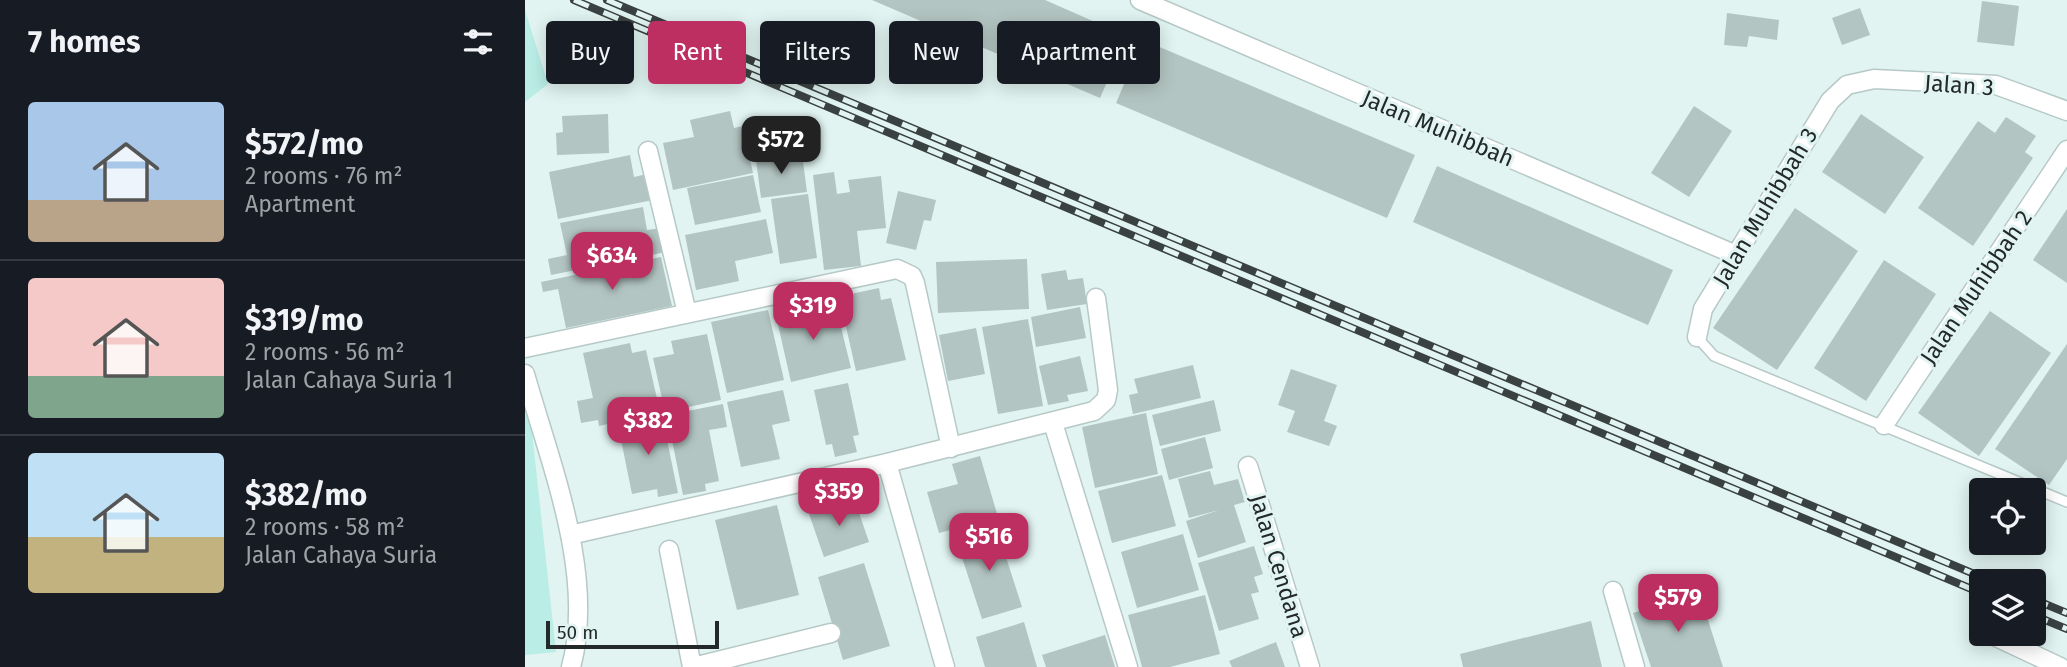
<!DOCTYPE html>
<meta charset="utf-8">
<style>
body{margin:0;font-family:"Fira Sans",sans-serif;background:#20242c;color:#f1f3f6;height:100vh;display:flex;flex-direction:column;font-size:26px;white-space:nowrap}
*{box-sizing:border-box;margin:0}
p{font-size:23px;color:#9ea1a6}
.icon{flex:none;width:38px;height:38px;fill:none;stroke:currentColor;stroke-width:2;stroke-linecap:round;stroke-linejoin:round}
.map{position:relative;flex:1;overflow:hidden}
.drawer{display:flex;flex-direction:column;background:#171b24;width:525px}
.drawer>*{flex:none}
.hud{position:absolute;left:21px;top:21px;width:665px;height:63px;display:flex;gap:14px}
.buttons{position:absolute;left:1444px;top:478px;display:grid;gap:14px}
.buttons a{display:grid;place-items:center;width:77px;height:77px;border-radius:7px;background:#171b24;box-shadow:0 4px 18px #0003;font-size:35px}
.scale{position:absolute;left:21px;bottom:18px;width:173px;box-sizing:border-box;padding-left:7px;border:4px solid #222928;border-top:0;font-size:19px;line-height:24px;white-space:nowrap;color:#222928;-webkit-text-stroke:5px #e1f4f1;paint-order:stroke}
.price{position:absolute;translate:-50% -60px;padding:0 16px;border-radius:14px;background:#bc2f60;color:#fff;font-size:23px;line-height:46px;filter:drop-shadow(0 2px 4px #0008)}
.price::after{content:'';position:absolute;left:50%;top:42px;width:21px;height:16px;margin-left:-10px;background:inherit;clip-path:polygon(0 0,100% 0,50% 100%)}
.price.on{background:#222;color:#fff}
ul{padding:0;list-style:none}
li{display:flex;align-items:center;gap:21px;height:175px;padding:0 28px}
li+li{border-top:2px solid #363941}
li span{display:grid;place-items:center;flex:none;width:196px;height:140px;border-radius:7px;color:#555}
li>.icon{margin-inline-start:auto}
span .icon{width:84px;height:84px;fill:#fffc;stroke-width:1}
li b{font-size:30px}
h2{display:flex;justify-content:space-between;align-items:center;height:84px;padding:0 28px;font-size:30px}
.chip{padding:0 24px;border-radius:7px;background:#171b24;box-shadow:0 4px 18px #0003;font-size:24px;line-height:63px}
.chip.on{background:#bc2f60;color:#fff}
main{display:flex;flex:1;min-height:0}
.map>svg:first-child{display:block}
.green{fill:#b9ede5}
.building{fill:#b3c5c2}
.lines{fill:none;stroke-linecap:round;stroke-linejoin:round}
.service-casing{stroke:#b6c9c6;stroke-width:12}
.minor-casing{stroke:#b6c9c6;stroke-width:21}
.service{stroke:#fff;stroke-width:9}
.minor{stroke:#fff;stroke-width:18}
.rail-casing{stroke:#3a4241;stroke-width:8}
.rail{stroke:#e1f4f1;stroke-width:5;stroke-dasharray:16;stroke-linecap:butt}
.labels{text-anchor:middle;dominant-baseline:central;stroke-width:6;stroke-linejoin:round;paint-order:stroke}
.street-label{font-size:23px;fill:#222928;stroke:#e1f4f1}
</style>
<main>
<section class="drawer">
<h2>7 homes<svg class="icon" aria-label="filters" viewBox="0 0 24 24"><path d="M4 7h16M4 17h16"/><circle cx="9" cy="7" r="2"/><circle cx="15" cy="17" r="2"/></svg></h2>
<ul>
<li><span style="background:linear-gradient(#a9c7e8 70%,#b9a48a 0)"><svg class="icon" aria-label="home" viewBox="0 0 24 24"><path d="M3 11l9-7 9 7M6 9v11h12V9"/></svg></span><div><b>$572/mo</b><p>2 rooms · 76 m²</p><p>Apartment</p></div></li>
<li><span style="background:linear-gradient(#f6c9c9 70%,#7fa58c 0)"><svg class="icon" aria-label="home" viewBox="0 0 24 24"><path d="M3 11l9-7 9 7M6 9v11h12V9"/></svg></span><div><b>$319/mo</b><p>2 rooms · 56 m²</p><p>Jalan Cahaya Suria 1</p></div></li>
<li><span style="background:linear-gradient(#bfe0f5 60%,#c2b280 0)"><svg class="icon" aria-label="home" viewBox="0 0 24 24"><path d="M3 11l9-7 9 7M6 9v11h12V9"/></svg></span><div><b>$382/mo</b><p>2 rooms · 58 m²</p><p>Jalan Cahaya Suria</p></div></li>
</ul>
</section>
<div class="map">
<svg width="1542" height="667" viewBox="0 0 1542 667">
<rect width="100%" height="100%" fill="#e1f4f1"/>
<!-- green -->
<path class="green" d="M0 10 23 84 0 102Z
M0 368 31 652 0 655Z"/>
<!-- building -->
<path class="building" d="M347 0H520L602 36 575 98Z
M1457 1 1494 6 1489 46 1452 42Z
M1335 8 1345 35 1317 45 1307 18Z
M1202 13 1254 20 1252 40 1224 36 1222 47 1199 45Z
M618 40 890 155 862 218 591 103Z
M1169 106 1207 131 1164 197 1126 173Z
M205 111 209 128 218 126 228 173 148 190 138 143 169 137 165 120Z
M83 114 84 153 32 155 31 133 38 132 37 116Z
M1336 114 1399 157 1360 214 1297 172Z
M1481 117 1511 136 1500 152 1508 158 1448 246 1393 208 1453 121 1470 133Z
M277 154 282 192 236 198 231 160Z
M105 155 109 177 122 174 128 200 33 219 24 172Z
M912 166 1148 270 1123 325 888 222Z
M309 172 312 194 325 192 323 180 356 176 361 228 332 231 336 266 299 270 288 175Z
M228 175 236 212 170 225 162 188Z
M373 191 411 200 406 221 399 220 391 250 361 243Z
M283 194 292 258 255 264 246 199Z
M118 207 122 230 136 228 141 252 26 275 23 259 42 255 35 223Z
M1270 208 1333 251 1252 370 1188 328Z
M1542 209V283L1508 260Z
M241 219 248 253 210 261 214 281 171 290 160 235Z
M136 257 147 306 41 328 33 289 18 292 16 282Z
M502 259 504 309 413 313 411 262Z
M1359 260 1411 294 1341 401 1289 368Z
M541 270 543 280 558 278 562 304 522 310 516 274Z
M354 288 356 300 366 298 381 360 331 371 317 309 323 307 321 295Z
M310 303 326 368 266 382 251 316Z
M555 307 561 338 511 347 506 317Z
M243 310 259 380 202 393 186 322Z
M1465 311 1526 353 1454 456 1393 413Z
M503 319 518 406 473 414 457 327Z
M451 328 460 374 423 381 414 335Z
M182 334 196 400 140 412 128 358 149 354 146 341Z
M105 343 107 353 121 350 135 412 74 426 73 420 56 423 52 401 68 398 58 353Z
M1542 344V459L1524 485 1470 449Z
M555 356 563 391 542 395 544 401 523 405 514 366Z
M668 365 676 398 608 414 604 395 613 393 609 379Z
M766 369 812 385 799 421 812 426 804 446 762 432 770 411 753 405Z
M323 383 334 435 328 436 332 452 310 457 307 444 301 445 289 390Z
M258 390 265 421 247 425 255 459 216 467 202 402Z
M689 400 696 431 635 446 627 415Z
M198 404 202 427 184 430 194 481 180 484 181 491 158 495 142 415Z
M621 413 633 474 570 488 557 427Z
M137 416 153 493 133 497 132 489 107 494 93 425Z
M680 437 688 468 644 480 636 449Z
M455 456 473 517 414 533 402 492 433 484 427 464Z
M685 471 689 485 713 479 720 502 709 505 721 542 673 558 661 521 694 510 664 518 653 479Z
M637 475 651 526 587 543 573 491Z
M329 498 344 542 299 557 284 514Z
M252 505 274 595 212 610 190 520Z
M471 526 497 607 457 619 431 539Z
M658 534 674 590 612 608 596 552Z
M729 546 738 574 729 577 734 592 726 594 734 619 694 631 673 563Z
M339 563 365 646 318 660 293 577Z
M1174 592 1198 667H1126L1108 613Z
M680 595 695 654 645 667H617L603 615Z
M1066 621 1077 667H938L935 654Z
M499 622 512 667H460L451 637Z
M580 635 590 667H521L517 655Z
M751 642 760 667H707L704 661Z"/>
<g class="lines">
<!-- service casing -->
<g class="service-casing">
<path id="service" d="M1172 337 1189 356 1542 502"/>
</g>
<!-- minor casing -->
<g class="minor-casing">
<path id="minor" d="M615 0 1211 255
M123 151 162 313
M1172 337 1178 309 1305 101 1322 85 1349 79 1471 85 1542 111
M0 348 372 269 387 276 390 283 426 448
M0 374C25 463 71 575 46 667
M528 423 603 667
M1359 425 1542 150
M362 463 420 667
M723 466 785 667
M45 535 362 463 569 411 581 400 583 390 571 298
M144 550 167 667
M1088 591 1110 667
M1465 634 1535 667
M168 667 306 633"/>
</g>
<!-- service -->
<use href="#service" class="service"/>
<!-- minor -->
<use href="#minor" class="minor"/>
<!-- rail casing -->
<g class="rail-casing">
<path id="rail" d="M49 0 1456 593
M82 0 1466 581
M1508 599 1542 613
M1508 615 1542 629"/>
</g>
<!-- rail -->
<use href="#rail" class="rail"/>
</g>
<g class="labels">
<!-- street labels -->
<g class="street-label">
<text transform="translate(1434 85) rotate(4)">Jalan 3</text>
<text transform="translate(913 128) rotate(23)">Jalan Muhibbah</text>
<text transform="translate(1240 207) rotate(-59)">Jalan Muhibbah 3</text>
<text transform="translate(1451 287) rotate(-56)">Jalan Muhibbah 2</text>
<text transform="translate(754 566) rotate(73)">Jalan Cendana</text>
</g>
</g>
</svg>
<div class="buttons">
<a><svg class="icon" aria-label="locate" viewBox="0 0 24 24"><circle cx="12" cy="12" r="6"/><path d="M12 2v4M12 18v4M2 12h4M18 12h4"/></svg></a>
<a><svg class="icon" aria-label="layers" viewBox="0 0 24 24"><path d="M12 4l9 5-9 5-9-5zM3 14l9 5 9-5"/></svg></a>
</div>
<div class="scale">50 m</div>
<b class="price on" style="left:256px;top:176px">$572</b>
<b class="price" style="left:87px;top:292px">$634</b>
<b class="price" style="left:288px;top:342px">$319</b>
<b class="price" style="left:123px;top:457px">$382</b>
<b class="price" style="left:314px;top:528px">$359</b>
<b class="price" style="left:464px;top:573px">$516</b>
<b class="price" style="left:1153px;top:634px">$579</b>
<div class="hud">
<a class="chip">Buy</a>
<a class="chip on">Rent</a>
<a class="chip">Filters</a>
<a class="chip">New</a>
<a class="chip">Apartment</a>
</div>
</div>
</main>
